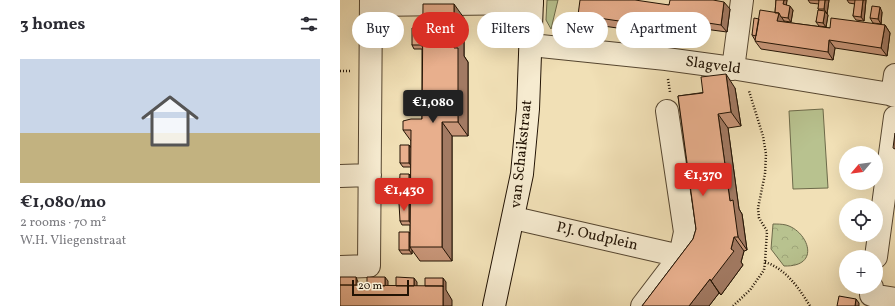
<!DOCTYPE html>
<meta charset="utf-8">
<style>
body{margin:0;font-family:Vollkorn,serif;background:#f7f7f7;color:#2b2b33;height:100vh;display:flex;flex-direction:column;font-size:15px;white-space:nowrap}
*{box-sizing:border-box;margin:0}
p{font-size:13px;color:#7c7c81}
.icon{flex:none;width:22px;height:22px;fill:none;stroke:currentColor;stroke-width:2;stroke-linecap:round;stroke-linejoin:round}
.map{position:relative;flex:1;overflow:hidden}
.panel{display:flex;flex-direction:column;background:#fff;width:340px}
.panel>*{flex:none}
.hud{position:absolute;left:12px;top:12px;width:380px;height:36px;display:flex;gap:8px}
.needle{width:26px;rotate:241deg}
.buttons{position:absolute;left:499px;top:146px;display:grid;gap:8px}
.buttons a{display:grid;place-items:center;width:44px;height:44px;border-radius:50%;background:#fff;box-shadow:0 4px 16px #0002;font-size:20px}
.scale{position:absolute;left:12px;bottom:10px;width:57px;box-sizing:border-box;padding-left:4px;border:2px solid #221304;border-top:0;font-size:11px;line-height:14px;white-space:nowrap;color:#221304;-webkit-text-stroke:3px #f6ebd0;paint-order:stroke}
.price{position:absolute;translate:-50% -34px;padding:0 9px;border-radius:4px;background:#d93025;color:#fff;font-size:13px;line-height:26px;filter:drop-shadow(0 1px 2px #0008)}
.price::after{content:'';position:absolute;left:50%;top:24px;width:12px;height:9px;margin-left:-6px;background:inherit;clip-path:polygon(0 0,100% 0,50% 100%)}
.price.current{background:#222;color:#fff}
ul{padding:0;list-style:none}
li{display:grid;align-content:center;gap:8px;height:212px;padding:0 20px}
li+li{border-top:1px solid #e1e1e2}
li span{display:grid;place-items:center;height:124px;border-radius:0px;color:#555}
li>.icon{margin-inline-start:auto}
span .icon{width:72px;height:72px;fill:#fffc;stroke-width:1}
li b{font-size:17px}
h2{display:flex;justify-content:space-between;align-items:center;height:48px;padding:0 20px;font-size:17px}
.tag{padding:0 14px;border-radius:18px;background:#fff;box-shadow:0 4px 16px #0002;font-size:14px;line-height:36px}
.tag.current{background:#d93025;color:#fff}
main{display:flex;flex:1;min-height:0}
.map>svg:first-child{display:block}
.green{fill:#b8c28f;stroke:#6d6a4a}
.forest{fill:url(#forest-crowns);stroke:#6d6a4a}
.lines{fill:none;stroke-linecap:round;stroke-linejoin:round}
.street-casing{stroke:#564630;stroke-width:24}
.secondary-casing{stroke:#221304;stroke-width:24}
.path{stroke:#221304;stroke-width:2.5;stroke-dasharray:1 2;stroke-linecap:butt}
.street{stroke:#f6ebd0;stroke-width:22}
.secondary{stroke:#f6ebd0;stroke-width:22}
.wall{fill:#c89679;stroke:#221304}
.shaded-wall{fill:#a27a63;stroke:#221304}
.building{fill:#e8af8d;stroke:#221304}
.labels{text-anchor:middle;dominant-baseline:central;stroke-width:3.5;stroke-linejoin:round;paint-order:stroke}
.street-label{font-size:15px;fill:#221304;stroke:#f6ebd0}
</style>
<main>
<section class="panel">
<h2>3 homes<svg class="icon" aria-label="filters" viewBox="0 0 24 24"><path d="M4 7h16M4 17h16"/><circle cx="9" cy="7" r="2"/><circle cx="15" cy="17" r="2"/></svg></h2>
<ul>
<li><span style="background:linear-gradient(#c9d6e8 60%,#c2b280 0)"><svg class="icon" aria-label="home" viewBox="0 0 24 24"><path d="M3 11l9-7 9 7M6 9v11h12V9"/></svg></span><div><b>€1,080/mo</b><p>2 rooms · 70 m²</p><p>W.H. Vliegenstraat</p></div></li>
</ul>
</section>
<div class="map">
<svg width="555" height="306" viewBox="0 0 555 306">
<defs>
<pattern id="forest-crowns" width="20" height="18" patternUnits="userSpaceOnUse"><rect width="20" height="18" fill="#b8c28f"/><path d="M2 6a3 3 0 1 1 6 0M12 15a3 3 0 1 1 6 0" fill="none" stroke="#9ea67a"/></pattern>
</defs>
<rect width="100%" height="100%" fill="#f1e0b6"/>
<filter id="stains"><feTurbulence type="fractalNoise" baseFrequency=".005" numOctaves="4"/><feColorMatrix values="0 0 0 0 .2 0 0 0 0 .09 0 0 0 0 .02 0 0 0 .5 -.17"/></filter>
<radialGradient id="worn" r=".72"><stop offset=".6" stop-color="#630" stop-opacity="0"/><stop offset="1" stop-color="#630" stop-opacity=".3"/></radialGradient>
<!-- green -->
<path class="green" d="M207 0H218L211 29 206 20Z
M483 109 488 188 453 189 449 111Z"/>
<!-- forest -->
<path class="forest" d="M433 224C437 224 442 224 446 225 468 231 482 267 444 266L431 249Z"/>
<g class="lines">
<!-- street casing -->
<g class="street-casing">
<path id="street" d="M31 5 192 3
M191 45 326 59 385 67 555 95
M393 69 402 0
M552 95 555 75
M0 176 30 175
M174 218 340 256
M536 257 555 117
M0 267 29 266 31 0
M532 287 531 295 555 299
M302 306 340 256 345 232 327 111"/>
</g>
<!-- secondary casing -->
<g class="secondary-casing">
<path id="secondary" d="M154 306 182 174 188 109 192 0"/>
</g>
<!-- path -->
<path class="path" d="M0 71H11
M328 79 330 92
M425 262C446 269 459 288 470 306
M393 306 410 290 424 270 425 262 427 231 419 218 418 208 425 174 426 154 423 136 409 91"/>
<!-- street -->
<use href="#street" class="street"/>
<!-- secondary -->
<use href="#secondary" class="secondary"/>
</g>
<!-- wall -->
<path class="wall" d="M436 0H447L446 5 453 10 451 22 444 21V22L490 28 545 25 550 33 547 56 495 48 493 60 421 49 415 41 416 40H415L412 35 419 19 435 13Z
M468 0H489L487 14 488 15 486 27 479 26 476 22 479 10 478 9 479 4 470 3Z
M507 0H526L524 21 516 20 513 16 515 4 509 3Z
M329 5 390 9 387 32 334 25 332 36 243 23 238 15Z
M542 12 541 24 533 23 530 18Z
M124 18V56L128 62V136H112V261H80L72 250V254H62L59 250 70 234V225H62L60 221 69 203 70 205 71 196H62L59 192 69 174 71 176V167H63L60 163 69 145 71 147V141L63 130 82 119V49H74L72 45 81 28 83 30Z
M395 88 401 126 388 128 399 209 402 214 407 250 404 251 401 262 403 265 381 295 379 293 369 306H302L353 239 356 229 338 96Z"/>
<!-- shaded-wall -->
<path class="shaded-wall" d="M444 0H447L446 9 443 4Z
M485 0H489L487 14 484 9Z
M523 0H526L524 21 521 17Z
M384 2 390 9 387 32 381 25Z
M114 4 124 18V56L128 62V136L118 122 114 48Z
M450 6 453 10 451 22 448 18Z
M540 7 542 12 541 24 538 19Z
M485 11 488 15 486 27 483 23Z
M439 13 444 21 443 29 437 21Z
M329 17 334 25 332 36 327 28Z
M545 25 550 33 547 56 541 48Z
M81 28 84 32V49L81 45Z
M489 40 495 48 493 60 488 52Z
M386 74 395 88 401 126 391 112Z
M378 114 388 128 399 209 402 214 407 250 398 237 390 201Z
M102 122 112 136V261L102 247Z
M69 145 72 149V167L69 163Z
M69 174 72 178V196L69 192Z
M69 203 72 207V225L69 221Z
M69 232 72 236 70 247 72 250V254L69 250Z
M394 237 404 251 401 262 403 265 381 295 371 281 391 249Z
M16 277 18 282 19 291 16 287Z
M45 277 48 281V291L45 287Z
M74 278 77 282V291L74 287Z
M103 278 106 282V290L112 300V306H103Z
M370 279 379 293 369 306H349Z
M516 299 519 303V306H515Z"/>
<!-- building -->
<path class="building" d="M240 0H295L329 5 330 0H373L384 2 381 25 329 17 327 28 238 15Z
M436 0H444L443 4 450 6 448 18 441 17 439 13H435Z
M478 0H485L484 9H478L479 0Z
M515 0H523L521 17 513 16Z
M83 4H114V48H118V122H102V247H70L71 130H63V121L71 119H82Z
M532 6 540 7 538 19 530 18Z
M420 10 439 13 437 21 490 28 491 18 545 25 541 48 489 40 488 52 415 41Z
M478 10 485 11 483 23 476 22Z
M414 18 419 19 416 36 412 35Z
M72 28H81V45H72Z
M386 74 391 112 378 114 390 201 393 200 398 237H394L391 249 394 251 371 281 370 279 349 306H302L353 239 356 229 338 96 363 93 361 77Z
M555 133V149L553 148Z
M60 145H69V163H60Z
M60 174H69V192H59Z
M59 203H69V221H60Z
M59 232H69V250H59Z
M0 277H16V285H0Z
M27 277H45V286L27 285Z
M56 277 74 278V286H56Z
M85 278H103V287V286H85Z
M0 285 103 286V306H0Z
M499 296 516 299 515 306H497Z"/>
<g class="labels">
<!-- street labels -->
<g class="street-label">
<text transform="translate(373 66) rotate(8)">Slagveld</text>
<text transform="translate(182 154) rotate(-84)">van Schaikstraat</text>
<text transform="translate(257 237) rotate(13)">P.J. Oudplein</text>
</g>
</g>
<rect width="100%" height="100%" filter="url(#stains)"/>
<rect width="100%" height="100%" fill="url(#worn)"/>
</svg>
<div class="buttons">
<a><svg class="needle" viewBox="-14 -14 28 28"><path d="M0-13l5 13h-10z" fill="#e53935"/><path d="M0 13l5-13h-10z" fill="#7c7c81"/></svg></a>
<a><svg class="icon" aria-label="locate" viewBox="0 0 24 24"><circle cx="12" cy="12" r="6"/><path d="M12 2v4M12 18v4M2 12h4M18 12h4"/></svg></a>
<a>+</a>
</div>
<div class="scale">20 m</div>
<b class="price current" style="left:93px;top:124px">€1,080</b>
<b class="price" style="left:363px;top:197px">€1,370</b>
<b class="price" style="left:64px;top:212px">€1,430</b>
<div class="hud">
<a class="tag">Buy</a>
<a class="tag current">Rent</a>
<a class="tag">Filters</a>
<a class="tag">New</a>
<a class="tag">Apartment</a>
</div>
</div>
</main>
